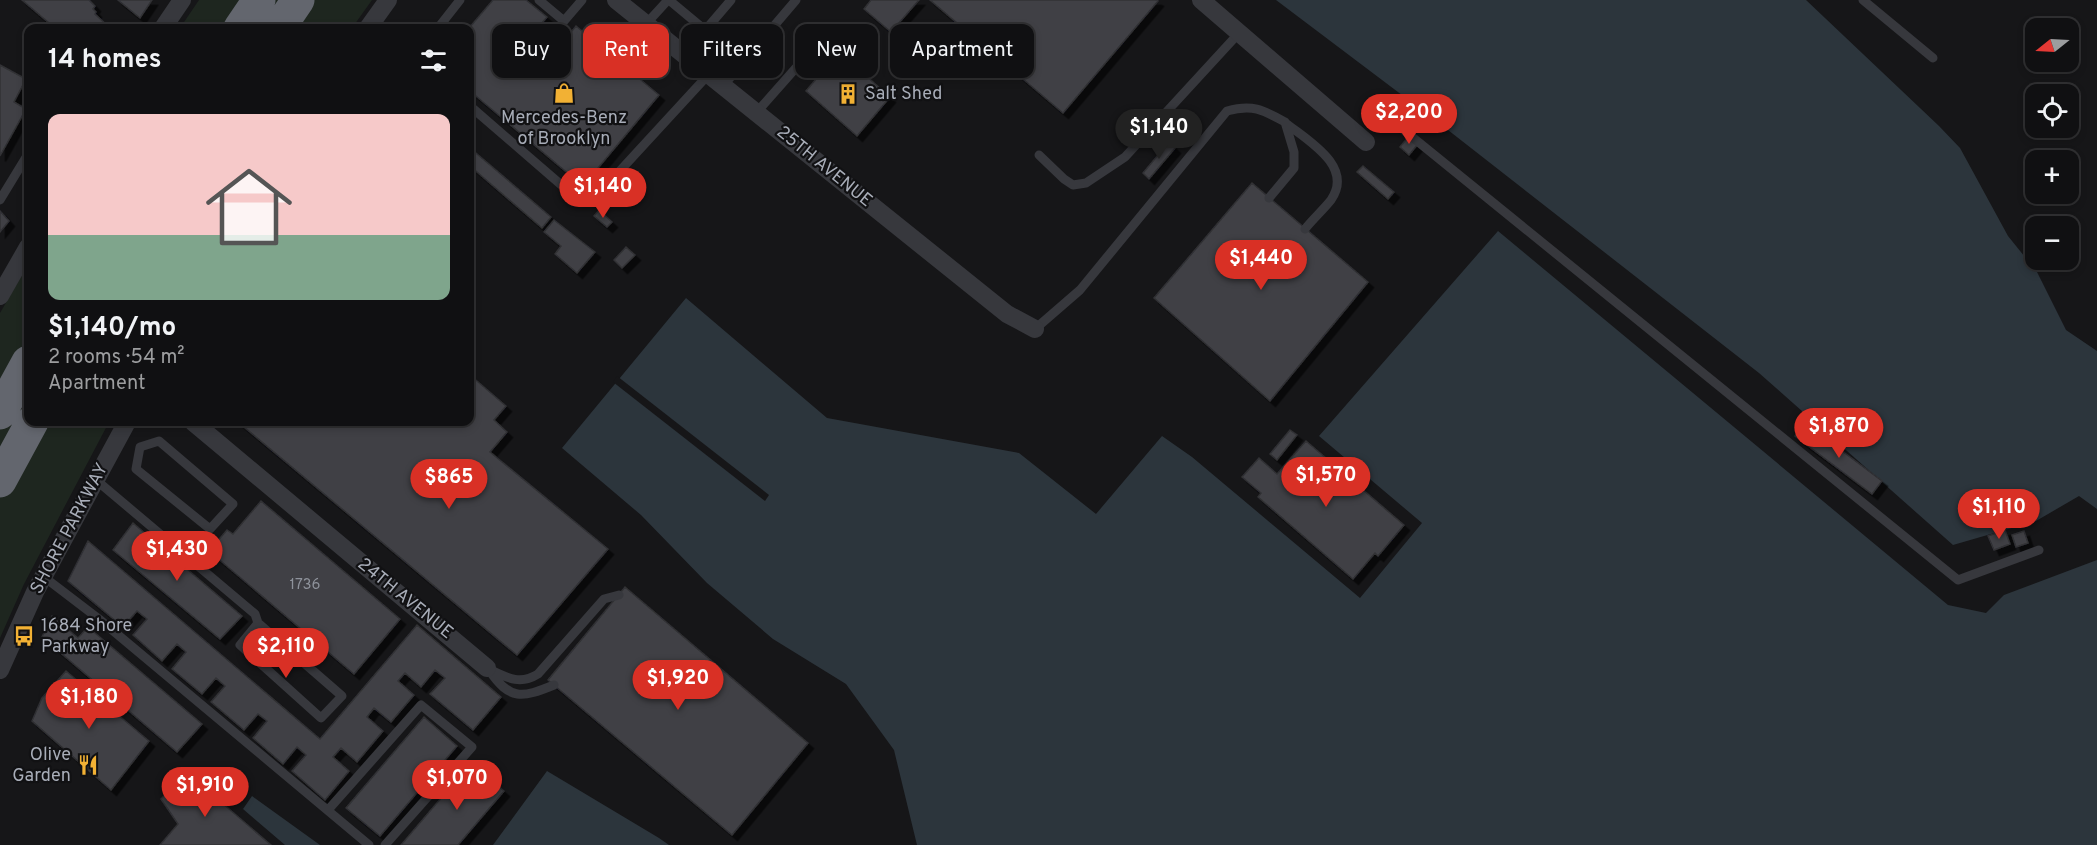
<!DOCTYPE html>
<meta charset="utf-8">
<style>
body{margin:0;font-family:Overpass,sans-serif;background:#1e1e20;color:#f1f3f6;height:100vh;display:flex;flex-direction:column;font-size:22px;white-space:nowrap}
*{box-sizing:border-box;margin:0}
p{font-size:20px;color:#9c9d9f}
.icon{flex:none;width:33px;height:33px;fill:none;stroke:currentColor;stroke-width:2;stroke-linecap:round;stroke-linejoin:round}
.map{position:relative;flex:1;overflow:hidden}
.panel{position:absolute;left:24px;top:24px;width:450px;height:402px;display:flex;flex-direction:column;background:#101012;border-radius:12px;box-shadow:0 3px 9px #0003,0 0 0 2px #303032}
.panel>*{flex:none}
.guide{position:absolute;left:492px;top:24px;width:570px;height:54px;display:flex;gap:12px}
.needle{width:39px;rotate:252deg}
.tools{position:absolute;left:2025px;top:18px;display:grid;gap:12px}
.tools a{display:grid;place-items:center;width:54px;height:54px;border-radius:12px;background:#101012;box-shadow:0 3px 9px #0003,0 0 0 2px #303032;font-size:30px}
.price{position:absolute;translate:-50% -51px;padding:0 14px;border-radius:21px;background:#d93025;color:#fff;font-size:20px;line-height:39px;filter:drop-shadow(0 2px 3px #0008)}
.price::after{content:'';position:absolute;left:50%;top:36px;width:18px;height:14px;margin-left:-9px;background:inherit;clip-path:polygon(0 0,100% 0,50% 100%)}
.price.on{background:#222;color:#fff}
ul{padding:0;list-style:none}
li{display:grid;align-content:center;gap:12px;height:318px;padding:0 24px}
li+li{border-top:2px solid #303032}
li span{display:grid;place-items:center;height:186px;border-radius:12px;color:#555}
li>.icon{margin-inline-start:auto}
span .icon{width:108px;height:108px;fill:#fffc;stroke-width:1}
li b{font-size:26px}
h2{display:flex;justify-content:space-between;align-items:center;height:72px;padding:0 24px;font-size:26px}
.tag{padding:0 21px;border-radius:12px;background:#101012;box-shadow:0 3px 9px #0003,0 0 0 2px #303032;font-size:21px;line-height:54px}
.tag.on{background:#d93025;color:#fff}
.map>svg:first-child{display:block}
.green{fill:#1e261f}
.water{fill:#2c353c}
.pier{fill:#161618}
.building{fill:#404145;stroke:#303034;stroke-width:1.5;filter:url(#shadow)}
.lines{fill:none;stroke-linecap:round;stroke-linejoin:round}
.lane{stroke:#37383d;stroke-width:9}
.street{stroke:#37383d;stroke-width:18}
.highway{stroke:#63666e;stroke-width:33}
.labels{text-anchor:middle;dominant-baseline:central;stroke-width:4.5;stroke-linejoin:round;paint-order:stroke}
.number-label{font-size:15px;fill:#8e929b}
.poi-label{font-size:18px;fill:#a8adb8;stroke:#111113;text-anchor:start}
.street-label{font-size:18px;fill:#a8adb8;stroke:#111113}
</style>
<div class="map">
<svg width="2097" height="845" viewBox="0 0 2097 845">
<defs>
<filter id="shadow"><feDropShadow dx="5.5" dy="5.5" stdDeviation="0" flood-color="#0009"/></filter>
</defs>
<rect width="100%" height="100%" fill="#161618"/>
<!-- green -->
<path class="green" d="M199 0H372L352 28H180Z
M28 265V422H109L24 584 0 638V313Z"/>
<!-- water -->
<path class="water" d="M1276 0H1806L1939 126 1960 148 2008 236 2037 272 2066 330 2097 351V509L2079 496 2036 521 1953 545 1759 373 1439 123Z
M1498 231 1948 605 1986 613 2004 595 2097 560V845H917L894 750 846 684 773 639 707 583 641 515 562 448 686 298 827 418 1019 453 1096 514 1162 436 1192 457 1360 598 1422 523 1319 436Z
M547 771 659 838 669 845H493Z
M252 796 320 845H285L243 809Z"/>
<!-- pier -->
<path class="pier" d="M617 376 769 495 765 501 613 382Z"/>
<!-- building -->
<path class="building" d="M22 0H89L95 6 93 9 96 12 95 14 110 28H55Z
M118 0H152L140 18Z
M493 0H526L547 17 541 24 563 42 576 26 659 95 583 186 470 91 469 28Z
M871 0H919L891 32 864 9Z
M930 0H1156L1158 1 1063 113Z
M839 52 890 97 857 136 806 91Z
M0 65 26 79 14 102 26 109 0 156Z
M1409 136 1418 144 1409 155 1400 147Z
M1169 142 1175 148 1149 179 1143 173Z
M470 148 551 217 542 228 470 166Z
M1363 166 1394 192 1388 199 1357 172Z
M1252 183 1368 282 1270 401 1154 298Z
M599 210 612 222 607 227 594 216Z
M0 211 9 221 0 232Z
M554 220 595 252 577 273 555 254 561 246 544 232Z
M626 247 635 255 622 268 614 260Z
M470 375 506 406 494 420 507 432 490 452 608 549 517 655 238 422H470Z
M1803 424 1809 428 1810 427 1882 481 1872 494 1795 436Z
M1290 430 1297 435 1277 460 1270 454Z
M1306 441 1404 525 1378 556 1375 553 1353 579 1258 497 1261 493 1242 477 1259 458 1277 474Z
M261 501 400 619 354 674 209 551 227 530 233 534Z
M133 523 242 616 220 639 113 550Z
M2005 530 2010 544 1994 550 1988 536Z
M2024 531 2028 543 2016 547 2012 535Z
M88 541 320 739 417 625 501 697 473 730 430 694 445 678 435 670 421 687 405 673 398 681 414 695 391 722 374 708 367 717 383 731 357 762 341 748 333 757 349 771 325 800 292 771 306 755 297 747 283 764 253 738 267 721 258 714 244 730 211 702 225 686 216 678 202 694 172 669 186 652 177 644 162 661 133 635 147 619 137 611 123 627 68 581Z
M625 587 808 743 732 835 548 680Z
M52 616 78 638 88 627 202 724 177 752 42 637Z
M66 671 149 741 111 790 32 721 42 698Z
M424 717 457 746 380 836 346 808Z
M471 763 504 791 458 845H401Z
M186 772 271 845H160L178 824 161 799Z"/>
<g class="lines">
<!-- lane -->
<path class="lane" d="M539 0 564 21 582 0
M669 0 705 30
M1863 0 1933 58
M646 24 668 0
M438 28 460 0
M684 55 731 0
M723 86 796 0
M470 106 581 202 594 199 709 74
M756 113 832 27
M1390 119 1958 580 2039 550
M1287 124C1309 141 1354 167 1331 200 1323 210 1313 219 1305 229
M1039 155 1064 179 1073 185 1086 183 1125 157 1239 33
M0 200 28 154
M1035 329 1080 290 1227 111C1253 104 1263 110 1285 122L1294 152V168L1269 198
M159 441 233 504 210 529 136 469 140 447Z
M96 480 255 614 258 623 342 696 321 718 240 645 258 623
M44 577 99 619 369 845
M487 668C506 677 519 686 538 674L604 599 619 595
M489 670C510 701 522 698 554 685
M328 810 421 705 472 747 385 845"/>
<!-- street -->
<path class="street" d="M616 0 1007 314 1035 329
M1201 0 1366 142
M163 28 182 0
M368 28 388 0
M0 296 28 247
M193 422 487 668
M0 670 35 592 127 422"/>
<!-- highway -->
<path class="highway" d="M240 28 259 0
M279 28 298 0
M0 413 28 362
M0 481 32 422"/>
</g>
<!-- icons -->
<defs>
<g id="shop-bare" transform="scale(1.62)"><path d="M-5-2.5h2.3a2.7 3.5 0 0 1 5.4 0H5L5.5 6h-11ZM-1.5-2.5h3a1.5 2.3 0 0 0-3 0Z" fill="#f2b134" stroke="#111113" stroke-width="2.5" paint-order="stroke"/></g>
<g id="building-bare" transform="scale(1.62)"><path d="M-4-6H4V6H1V3H-1V6H-4ZM-2.5-4.3h1.7v1.8h-1.7ZM.8-4.3h1.7v1.8H.8ZM-2.5-1h1.7V.8h-1.7ZM.8-1h1.7V.8H.8Z" fill="#f2b134" stroke="#111113" stroke-width="2.5" paint-order="stroke"/></g>
<g id="bus-bare" transform="scale(1.62)"><path d="M-5-6H5V4H4V6H2V4H-2V6H-4V4H-5ZM-3.5-4V0h7V-4ZM-3.5 1.2v1.5H-2V1.2ZM2 1.2v1.5H3.5V1.2Z" fill="#f2b134" stroke="#111113" stroke-width="2.5" paint-order="stroke"/></g>
<g id="restaurant-bare" transform="scale(1.62)"><path d="M-5-6h1v4h1v-4h1v4h1v-4h1v5L-1.5 .5V6h-2V.5L-5-1ZM5-6V6H3V1.5H1.5Q1.5-4 5-6Z" fill="#f2b134" stroke="#111113" stroke-width="2.5" paint-order="stroke"/></g>
</defs>
<g fill-rule="evenodd">
<use href="#shop-bare" x="564" y="93"/>
<use href="#building-bare" x="848" y="94"/>
<use href="#bus-bare" x="24" y="636"/>
<use href="#restaurant-bare" x="88" y="765"/>
</g>
<g class="labels">
<!-- number labels -->
<g class="number-label">
<text x="305" y="585">1736</text>
</g>
<!-- poi labels -->
<g class="poi-label">
<text x="865" y="94">Salt Shed</text>
<text x="564" y="118" text-anchor="middle">Mercedes-Benz<tspan x="564" dy="21">of Brooklyn</tspan></text>
<text x="41" y="626">1684 Shore<tspan x="41" dy="21">Parkway</tspan></text>
<text x="71" y="755" text-anchor="end">Olive<tspan x="71" dy="21">Garden</tspan></text>
</g>
<!-- street labels -->
<g class="street-label">
<text transform="translate(824 167) rotate(39)">25TH AVENUE</text>
<text transform="translate(70 529) rotate(-62)">SHORE PARKWAY</text>
<text transform="translate(405 599) rotate(39)">24TH AVENUE</text>
</g>
</g>
</svg>
<div class="tools">
<a><svg class="needle" viewBox="-14 -14 28 28"><path d="M0-13l5 13h-10z" fill="#e53935"/><path d="M0 13l5-13h-10z" fill="#9c9d9f"/></svg></a>
<a><svg class="icon" aria-label="locate" viewBox="0 0 24 24"><circle cx="12" cy="12" r="6"/><path d="M12 2v4M12 18v4M2 12h4M18 12h4"/></svg></a>
<a>+</a>
<a>−</a>
</div>
<b class="price" style="left:1409px;top:145px">$2,200</b>
<b class="price on" style="left:1159px;top:160px">$1,140</b>
<b class="price" style="left:603px;top:219px">$1,140</b>
<b class="price" style="left:1261px;top:291px">$1,440</b>
<b class="price" style="left:1839px;top:459px">$1,870</b>
<b class="price" style="left:1326px;top:508px">$1,570</b>
<b class="price" style="left:449px;top:510px">$865</b>
<b class="price" style="left:1999px;top:540px">$1,110</b>
<b class="price" style="left:177px;top:582px">$1,430</b>
<b class="price" style="left:286px;top:679px">$2,110</b>
<b class="price" style="left:678px;top:711px">$1,920</b>
<b class="price" style="left:89px;top:730px">$1,180</b>
<b class="price" style="left:457px;top:811px">$1,070</b>
<b class="price" style="left:205px;top:818px">$1,910</b>
<div class="guide">
<a class="tag">Buy</a>
<a class="tag on">Rent</a>
<a class="tag">Filters</a>
<a class="tag">New</a>
<a class="tag">Apartment</a>
</div>
<section class="panel">
<h2>14 homes<svg class="icon" aria-label="filters" viewBox="0 0 24 24"><path d="M4 7h16M4 17h16"/><circle cx="9" cy="7" r="2"/><circle cx="15" cy="17" r="2"/></svg></h2>
<ul>
<li><span style="background:linear-gradient(#f6c9c9 65%,#7fa58c 0)"><svg class="icon" aria-label="home" viewBox="0 0 24 24"><path d="M3 11l9-7 9 7M6 9v11h12V9"/></svg></span><div><b>$1,140/mo</b><p>2 rooms · 54 m²</p><p>Apartment</p></div></li>
</ul>
</section>
</div>
